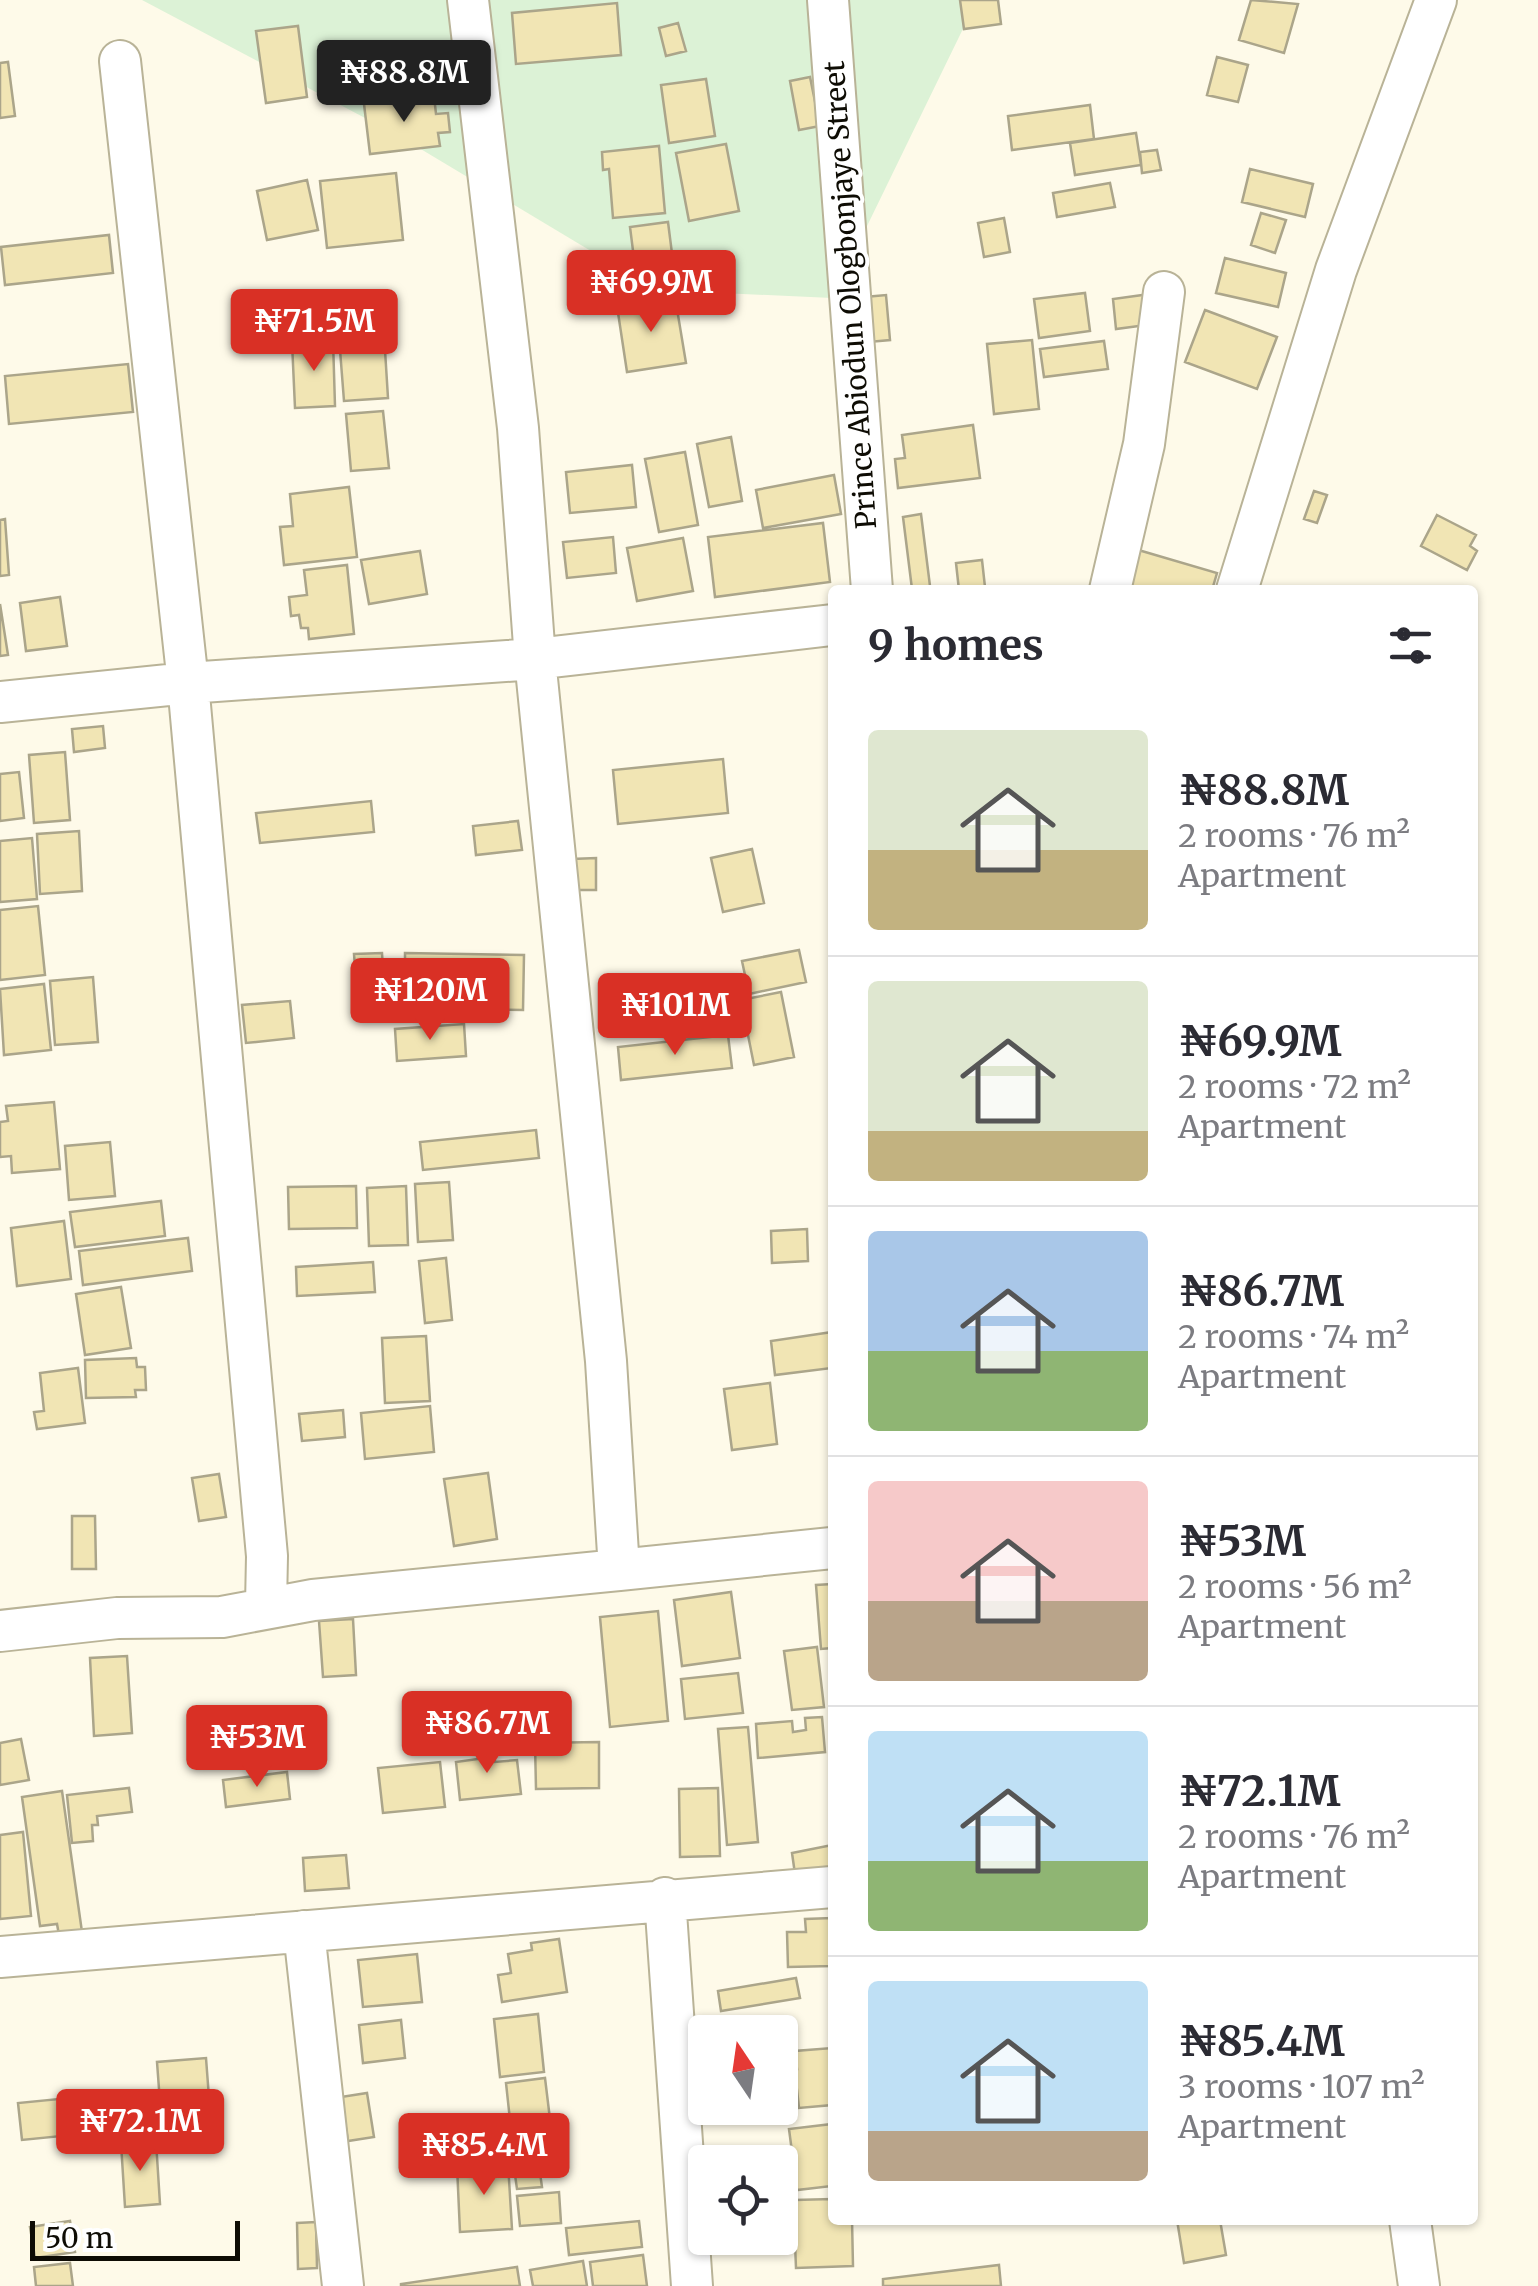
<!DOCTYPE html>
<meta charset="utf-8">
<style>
body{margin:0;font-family:Merriweather,serif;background:#f7f7f7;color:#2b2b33;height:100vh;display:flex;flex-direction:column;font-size:38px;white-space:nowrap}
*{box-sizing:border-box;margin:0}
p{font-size:32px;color:#7c7c81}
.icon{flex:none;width:55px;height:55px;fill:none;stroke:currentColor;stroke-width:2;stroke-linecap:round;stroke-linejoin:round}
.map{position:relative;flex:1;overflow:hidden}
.sheet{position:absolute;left:828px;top:585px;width:650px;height:1640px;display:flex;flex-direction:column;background:#fff;border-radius:10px;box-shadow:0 2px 8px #0004}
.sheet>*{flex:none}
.needle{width:65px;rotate:347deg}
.controls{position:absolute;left:688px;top:2015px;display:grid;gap:20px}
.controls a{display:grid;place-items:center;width:110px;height:110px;border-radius:10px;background:#fff;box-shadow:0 2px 8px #0004;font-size:50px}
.scale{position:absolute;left:30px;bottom:25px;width:210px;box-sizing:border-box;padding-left:10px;border:5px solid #0e0c04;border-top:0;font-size:28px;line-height:35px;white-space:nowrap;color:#0e0c04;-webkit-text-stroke:8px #fff;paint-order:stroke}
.price{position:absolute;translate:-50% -85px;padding:0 22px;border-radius:10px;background:#d93025;color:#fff;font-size:32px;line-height:65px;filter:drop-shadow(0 2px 5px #0008)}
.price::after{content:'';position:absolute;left:50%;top:60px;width:30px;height:22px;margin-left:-15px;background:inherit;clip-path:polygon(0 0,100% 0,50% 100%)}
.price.current{background:#222;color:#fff}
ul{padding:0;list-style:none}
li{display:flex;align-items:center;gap:30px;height:250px;padding:0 40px}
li+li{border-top:2px solid #e1e1e2}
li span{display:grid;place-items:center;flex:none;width:280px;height:200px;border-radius:10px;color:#555}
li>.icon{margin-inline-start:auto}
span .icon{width:120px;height:120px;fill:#fffc;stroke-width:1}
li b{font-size:42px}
h2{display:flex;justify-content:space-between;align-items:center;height:120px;padding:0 40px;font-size:42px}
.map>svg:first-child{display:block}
.green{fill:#dcf2d6}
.building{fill:#f1e5b4;stroke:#aba58a;stroke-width:2.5}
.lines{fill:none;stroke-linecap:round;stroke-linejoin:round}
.minor-casing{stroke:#b9b397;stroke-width:44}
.minor{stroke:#fff;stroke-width:40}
.labels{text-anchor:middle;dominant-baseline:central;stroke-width:8;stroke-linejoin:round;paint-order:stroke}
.street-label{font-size:28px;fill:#0e0c04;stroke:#fff}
</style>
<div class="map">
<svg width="1538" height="2286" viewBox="0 0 1538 2286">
<rect width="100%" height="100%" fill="#fefae9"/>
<!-- green -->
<path class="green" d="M142 0H977L832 298 656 290 399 136Z"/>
<!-- building -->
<path class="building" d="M960 0H998L1001 24 964 29Z
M1251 0 1298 4 1284 53 1239 40Z
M617 3 621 55 516 64 512 13Z
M678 23 686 51 666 56 659 28Z
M298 26 307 97 266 103 256 31Z
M1217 57 1248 65 1238 102 1207 95Z
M8 62 15 116 0 118V63Z
M810 77 820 126 799 130 790 81Z
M706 79 715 136 669 143 661 85Z
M434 96 436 114 448 113 450 132 438 133 440 146 370 154 364 104Z
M1090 105 1094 139 1012 150 1008 116Z
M1136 133 1141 165 1075 175 1070 143Z
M726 144 739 211 689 221 676 153Z
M659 146 665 213 613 218 609 169 603 170 602 152Z
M1157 150 1161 170 1142 173 1140 152Z
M1250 169 1313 184 1305 217 1242 202Z
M396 173 403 240 327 248 320 181Z
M307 180 318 230 267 240 257 191Z
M1110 183 1115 207 1057 217 1053 193Z
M1261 213 1286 220 1275 253 1251 245Z
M1004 218 1010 252 984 257 978 223Z
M668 222 677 293 639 298 630 227Z
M109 235 113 273 5 285 1 247Z
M1225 258 1286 273 1278 307 1216 293Z
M1085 293 1090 331 1039 338 1034 299Z
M1150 294 1154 324 1116 329 1113 299Z
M886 295 890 340 869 342 865 297Z
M675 297 686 363 627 372 617 306Z
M1205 310 1277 337 1257 389 1185 362Z
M384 334 388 398 344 401 339 337Z
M333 340 335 406 295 408 292 342Z
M1032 340 1039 409 994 414 987 344Z
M1104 341 1108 369 1044 377 1040 349Z
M128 364 133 412 9 424 5 376Z
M383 411 389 468 351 471 346 414Z
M973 425 980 478 898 488 895 459 905 458 902 435Z
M731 437 742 501 709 507 697 444Z
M685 452 698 525 659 532 645 459Z
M632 465 636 507 570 513 566 472Z
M834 475 841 514 763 528 756 490Z
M349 487 357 557 284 565 280 527 293 526 290 494Z
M1314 491 1327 495 1317 523 1304 519Z
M921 514 930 586 912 589 903 517Z
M1437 515 1476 535 1470 546 1477 551 1467 570 1421 546Z
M5 519 9 575 0 576V520Z
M823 523 830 582 715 597 708 537Z
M613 537 616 573 567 578 563 542Z
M683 538 693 591 637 601 627 548Z
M1135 549 1217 573 1212 590H1123Z
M420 551 427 594 369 604 361 560Z
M982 560 985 587 959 590 956 563Z
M347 565 354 634 309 639 308 628H301L299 615 291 616 289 597 307 595 304 570Z
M60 597 67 646 26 651 20 603Z
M0 604 8 655 0 656Z
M103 726 105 748 74 752 72 729Z
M65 752 70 820 34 823 29 755Z
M723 759 728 813 618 824 613 770Z
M19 772 24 818 0 821V774Z
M371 801 374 832 260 843 256 813Z
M518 821 522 850 476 855 473 826Z
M79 831 82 891 40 894 37 834Z
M32 838 37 899 0 902V841Z
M752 849 764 903 723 912 711 858Z
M596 858V890H573L572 859Z
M38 906 45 975 0 980V910Z
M799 950 806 982 749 994 742 961Z
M382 953 386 1017 359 1018 354 954Z
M405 953 524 955 523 1010 405 1008Z
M93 977 98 1042 55 1045 50 981Z
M44 984 51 1050 4 1055 0 989Z
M712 985 718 1020 614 1036 609 1002Z
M781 992 794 1057 754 1065 741 1000Z
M290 1001 294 1038 246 1043 242 1005Z
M464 1024 466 1056 397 1061 395 1029Z
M728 1035 732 1068 621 1080 618 1047Z
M54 1102 60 1169 12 1173 11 1156 0 1157V1122L8 1121 6 1106Z
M536 1130 539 1158 423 1170 420 1142Z
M110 1142 115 1196 69 1200 65 1146Z
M449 1182 453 1240 418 1242 415 1184Z
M356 1186 357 1228 289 1229 288 1187Z
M406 1186 408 1245 369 1246 367 1188Z
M161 1201 165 1236 75 1247 70 1212Z
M64 1221 71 1279 17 1286 11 1228Z
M807 1229 808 1261 772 1263 771 1231Z
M188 1238 192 1271 83 1285 79 1251Z
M446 1258 452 1320 425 1323 419 1261Z
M373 1262 375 1292 297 1296 296 1267Z
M121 1287 131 1348 85 1355 76 1294Z
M832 1332V1368L775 1375 771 1341Z
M426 1336 430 1401 385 1403 382 1338Z
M136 1358 137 1367H145L146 1390H135L136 1397 86 1398 85 1360Z
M78 1368 85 1423 37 1429 34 1412 44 1411 40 1373Z
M770 1383 777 1444 732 1450 724 1389Z
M430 1406 434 1452 365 1459 361 1413Z
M343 1410 345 1437 302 1441 299 1414Z
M488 1473 497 1539 454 1546 444 1479Z
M219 1474 226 1517 199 1521 192 1478Z
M72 1516H95L96 1569H72Z
M832 1584V1648L821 1649 816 1585Z
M731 1592 740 1658 682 1666 674 1600Z
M658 1611 668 1721 610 1727 600 1617Z
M353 1619 356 1675 323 1677 319 1621Z
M817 1647 824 1707 792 1710 784 1651Z
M127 1656 132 1733 94 1736 90 1658Z
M738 1673 743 1713 685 1719 681 1679Z
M281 1710 288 1757 222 1768 215 1721Z
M519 1711 520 1742 465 1743V1713Z
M822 1717 825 1752 758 1758 756 1724 792 1721 793 1732 806 1730 805 1718Z
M748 1727 758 1842 727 1845 718 1729Z
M21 1739 29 1780 0 1785V1743Z
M599 1742V1788L536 1789 535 1743Z
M494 1746 495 1762 517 1760 521 1794 460 1800 456 1762 478 1759 477 1747Z
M440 1762 445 1807 383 1813 378 1768Z
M287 1772 290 1799 226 1807 223 1780Z
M129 1788 132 1812 97 1816 98 1825H92L93 1841 72 1843 67 1795Z
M718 1788 720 1856 680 1857 679 1789Z
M62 1791 82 1932 59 1935 57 1924 40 1926 22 1797Z
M23 1832 31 1916 0 1919V1835Z
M832 1845V1867L795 1874 792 1853Z
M346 1855 349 1888 305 1891 303 1858Z
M832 1918V1966L788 1967 787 1932H806L805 1919Z
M559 1939 567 1992 502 2002 498 1975 511 1973 508 1954 532 1950 531 1943Z
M417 1954 422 2002 363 2007 358 1960Z
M796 1978 800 1998 721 2011 718 1991Z
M538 2014 544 2072 500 2077 494 2019Z
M401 2020 405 2058 363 2063 359 2025Z
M832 2048V2105L799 2108 797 2090 788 2091 786 2070 797 2069 795 2051Z
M206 2058 210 2111 161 2116 157 2062Z
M545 2078 553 2144 513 2148 506 2083Z
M367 2093 374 2137 348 2141 341 2097Z
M99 2095 102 2132 22 2140 18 2103Z
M503 2118 507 2154 438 2163 433 2127Z
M832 2124V2186L797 2190 789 2129Z
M156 2141 160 2204 125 2207 121 2143Z
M508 2163 512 2229 460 2232 457 2166Z
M540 2173 542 2187 517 2189 515 2175Z
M559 2192 561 2223 520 2226 517 2196Z
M832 2199V2220H852L853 2266 796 2268 795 2243H787L786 2219 795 2218V2200Z
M1177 2220H1220L1226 2255 1184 2263Z
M70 2221 75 2252 35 2258 30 2227Z
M639 2221 642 2247 569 2255 566 2228Z
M316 2222 317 2268 298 2269 297 2223Z
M643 2255 647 2286H593L590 2262Z
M583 2261 587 2286H533L530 2270Z
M70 2263 73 2286H36L34 2267Z
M999 2265 1001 2286H883V2279Z
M517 2267 520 2286H401V2284Z"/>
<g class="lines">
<!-- minor casing -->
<g class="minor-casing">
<path id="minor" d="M828 0 872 590
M120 61 188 683 267 1556 266 1605
M1110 590 1144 444 1164 292
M1237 590 1336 270 1436 0
M0 702 188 683 535 659 832 625
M619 1570 832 1548
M0 1631 117 1618 222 1617 313 1600 619 1570 606 1361 535 659 518 428 468 0
M665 1898 692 2286
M304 1931 343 2286
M0 1957 832 1887
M1410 2220 1419 2286"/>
</g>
<!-- minor -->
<use href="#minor" class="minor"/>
</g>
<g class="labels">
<!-- street labels -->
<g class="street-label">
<text transform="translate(850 295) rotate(-94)">Prince Abiodun Ologbonjaye Street</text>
</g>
</g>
</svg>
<div class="controls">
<a><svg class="needle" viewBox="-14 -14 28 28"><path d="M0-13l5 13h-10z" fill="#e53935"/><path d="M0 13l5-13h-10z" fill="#7c7c81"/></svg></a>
<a><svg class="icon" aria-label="locate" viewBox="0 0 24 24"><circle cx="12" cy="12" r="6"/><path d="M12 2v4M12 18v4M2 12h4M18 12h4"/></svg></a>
</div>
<div class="scale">50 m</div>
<b class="price current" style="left:404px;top:125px">₦88.8M</b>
<b class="price" style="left:651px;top:335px">₦69.9M</b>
<b class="price" style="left:314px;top:374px">₦71.5M</b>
<b class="price" style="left:430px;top:1043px">₦120M</b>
<b class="price" style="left:675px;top:1058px">₦101M</b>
<b class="price" style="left:487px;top:1776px">₦86.7M</b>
<b class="price" style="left:257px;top:1790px">₦53M</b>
<b class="price" style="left:140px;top:2174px">₦72.1M</b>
<b class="price" style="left:484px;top:2198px">₦85.4M</b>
<section class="sheet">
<h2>9 homes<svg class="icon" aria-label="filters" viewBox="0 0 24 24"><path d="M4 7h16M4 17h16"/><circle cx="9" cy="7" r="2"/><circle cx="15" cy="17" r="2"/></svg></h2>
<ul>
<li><span style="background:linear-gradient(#dfe7d0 60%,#c2b280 0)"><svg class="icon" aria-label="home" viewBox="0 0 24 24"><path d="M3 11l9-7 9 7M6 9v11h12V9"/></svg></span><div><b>₦88.8M</b><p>2 rooms · 76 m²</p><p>Apartment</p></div></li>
<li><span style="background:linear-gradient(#dfe7d0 75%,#c2b280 0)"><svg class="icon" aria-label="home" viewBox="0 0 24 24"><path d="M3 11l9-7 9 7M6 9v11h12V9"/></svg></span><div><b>₦69.9M</b><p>2 rooms · 72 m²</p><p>Apartment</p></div></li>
<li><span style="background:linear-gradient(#a9c7e8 60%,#8fb573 0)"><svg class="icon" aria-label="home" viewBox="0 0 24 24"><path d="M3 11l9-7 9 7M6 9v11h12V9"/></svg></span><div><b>₦86.7M</b><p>2 rooms · 74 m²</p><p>Apartment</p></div></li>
<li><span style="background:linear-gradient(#f6c9c9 60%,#b9a48a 0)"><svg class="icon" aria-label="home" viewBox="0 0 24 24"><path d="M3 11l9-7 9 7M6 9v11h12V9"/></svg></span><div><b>₦53M</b><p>2 rooms · 56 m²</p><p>Apartment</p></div></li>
<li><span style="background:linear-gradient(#bfe0f5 65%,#8fb573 0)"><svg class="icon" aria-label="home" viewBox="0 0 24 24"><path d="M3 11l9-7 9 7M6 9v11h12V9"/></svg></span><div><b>₦72.1M</b><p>2 rooms · 76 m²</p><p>Apartment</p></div></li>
<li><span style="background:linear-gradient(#bfe0f5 75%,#b9a48a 0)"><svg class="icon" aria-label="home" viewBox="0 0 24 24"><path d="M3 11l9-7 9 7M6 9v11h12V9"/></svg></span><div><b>₦85.4M</b><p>3 rooms · 107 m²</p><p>Apartment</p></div></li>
</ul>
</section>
</div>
